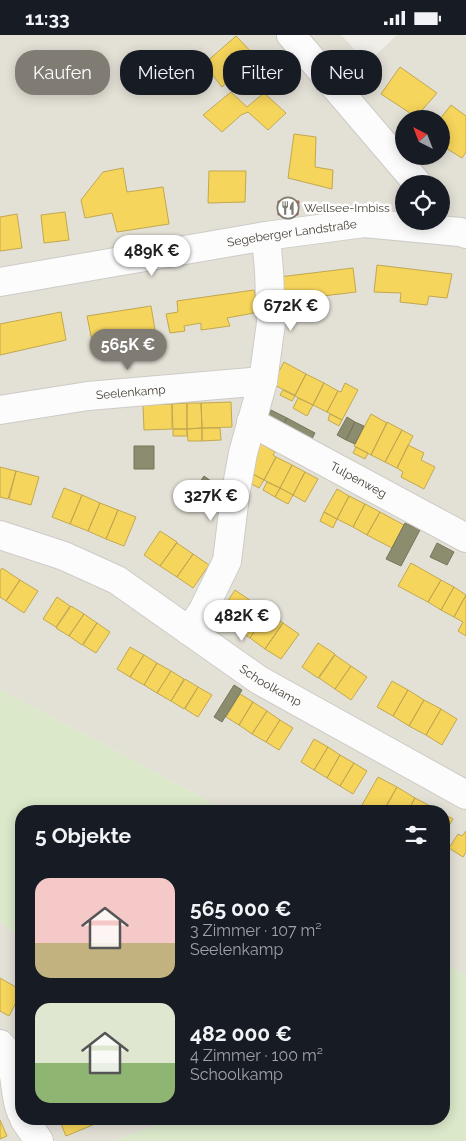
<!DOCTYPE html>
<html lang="de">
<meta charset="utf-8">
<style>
body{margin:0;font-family:Raleway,sans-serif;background:#242831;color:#f1f3f6;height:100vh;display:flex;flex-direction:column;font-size:19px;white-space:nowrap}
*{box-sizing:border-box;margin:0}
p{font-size:16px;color:#9ea1a6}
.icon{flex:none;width:28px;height:28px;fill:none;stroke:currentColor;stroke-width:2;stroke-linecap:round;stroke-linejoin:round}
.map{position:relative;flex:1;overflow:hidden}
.drawer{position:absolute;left:15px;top:770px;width:435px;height:320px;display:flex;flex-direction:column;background:#171b24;border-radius:20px;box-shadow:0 2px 12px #0003}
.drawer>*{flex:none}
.top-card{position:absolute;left:15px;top:15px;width:436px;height:45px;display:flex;gap:10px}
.needle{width:32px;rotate:318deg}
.tools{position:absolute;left:395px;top:75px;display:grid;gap:10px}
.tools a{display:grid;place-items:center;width:55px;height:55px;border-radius:50%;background:#171b24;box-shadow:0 2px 12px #0003;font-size:25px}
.price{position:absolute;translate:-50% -42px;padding:0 11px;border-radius:18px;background:#fff;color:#222;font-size:16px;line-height:32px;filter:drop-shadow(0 1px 2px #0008)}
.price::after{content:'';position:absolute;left:50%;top:30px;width:15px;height:11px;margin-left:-8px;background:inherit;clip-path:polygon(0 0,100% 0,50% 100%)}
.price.on{background:#807c74;color:#fff}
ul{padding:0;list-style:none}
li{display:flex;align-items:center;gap:15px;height:125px;padding:0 20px}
li span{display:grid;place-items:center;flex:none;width:140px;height:100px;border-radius:15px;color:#555}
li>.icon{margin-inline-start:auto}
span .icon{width:60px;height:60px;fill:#fffc;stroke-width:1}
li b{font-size:21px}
h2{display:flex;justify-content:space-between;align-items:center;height:60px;padding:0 20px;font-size:21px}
.pill{padding:0 18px;border-radius:20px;background:#171b24;box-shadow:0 2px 12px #0003;font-size:18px;line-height:45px}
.pill.on{background:#807c74;color:#fff}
.status{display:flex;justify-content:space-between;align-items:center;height:35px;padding:0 25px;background:#171b24;direction:ltr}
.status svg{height:14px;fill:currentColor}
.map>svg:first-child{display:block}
.residential{fill:#e3e0d6;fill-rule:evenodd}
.green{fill:#dbe9ca}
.homes{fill:#f6d55c;stroke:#c1a850}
.shops{fill:#d6604d;stroke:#aa5646}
.industry{fill:#8c8c6e;stroke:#76755d}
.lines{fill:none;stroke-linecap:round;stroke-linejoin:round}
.minor-casing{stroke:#cdcbc7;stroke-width:30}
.minor{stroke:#fdfcfc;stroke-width:28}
.labels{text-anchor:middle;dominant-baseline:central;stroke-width:5;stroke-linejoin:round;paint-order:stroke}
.poi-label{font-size:12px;fill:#443f35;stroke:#fff;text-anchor:start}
.street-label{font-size:12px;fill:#443f35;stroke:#fff}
</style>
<div class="status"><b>11:33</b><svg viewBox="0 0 49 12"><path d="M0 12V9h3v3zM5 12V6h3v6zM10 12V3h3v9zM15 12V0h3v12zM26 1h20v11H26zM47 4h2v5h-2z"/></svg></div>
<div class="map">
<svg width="466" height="1106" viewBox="0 0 466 1106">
<rect width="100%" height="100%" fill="#efeee9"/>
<!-- residential -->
<path class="residential" d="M0 0H341L367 28 397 0H464L466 2V941L444 928V776H221L205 764 0 654ZM404 84H441V121H404ZM404 149H441V186H404Z
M0 886 21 902V1084H151L154 1091 115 1106H0Z"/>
<!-- green -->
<path class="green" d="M0 654 205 764 221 776H21V902L0 886Z
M444 928 466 941V1106H115L153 1091 151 1084H444Z"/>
<!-- homes -->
<path class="homes" d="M236 1 255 21 222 52 204 29Z
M400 32 437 58 416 82 381 59Z
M231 57 247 72 264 58 286 78 268 95 248 77 241 80 222 97 203 80Z
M451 70 466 81V117L462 123 441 110V84H440Z
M294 99 316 102 315 132 333 135 332 154 288 143Z
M123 133 127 157 163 152 169 189 117 197 112 178 85 183 81 165 103 137Z
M209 136H246L245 167 208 168Z
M65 177 69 205 44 208 41 180Z
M17 179 22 213 0 216V182Z
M377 230 452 239 447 263 429 261 427 270 400 267 401 258 374 257Z
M353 233 356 257 306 263 307 272 293 273V264L282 266 279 242Z
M254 255 259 277 227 283 230 291 201 295V288L184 291 185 296 170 298 166 279 178 277 177 266Z
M151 271 155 295 92 306 87 281Z
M61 277 66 305 0 320V289Z
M284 327 306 339 295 360 272 349Z
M306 339 324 348 313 370 295 361Z
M324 348 338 356 327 377 313 370Z
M345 348 358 355 342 385 327 377 338 356 341 357Z
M283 355 295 361 292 366 280 360Z
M298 363 313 370 307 381 293 373Z
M231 367 232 392 202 393 201 368Z
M187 368H201L202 393 187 394Z
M187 368V394H173L172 369Z
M172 369V394L144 395 143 370Z
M330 379 342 385 339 391 328 385Z
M371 379 387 388 371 420 354 411Z
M387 387 402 395 385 427 371 420Z
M202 393V406H188L187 394Z
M202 393H220L221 405 202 406Z
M173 394H187V401H173Z
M402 395 413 401 397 433 385 427Z
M260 408 275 417 273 420 276 422 264 445 251 438Z
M408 410 424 418 421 425 435 432 424 454 401 442 403 437 397 433Z
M356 412 368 418 365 424 353 418Z
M276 422 292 430 280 453 264 445Z
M292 430 305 437 293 460 280 453Z
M0 432 16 436 8 464 0 462Z
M16 436 39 442 31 470 9 464Z
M305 437 318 444 305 467 293 460Z
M251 438 264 445 259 453 246 446Z
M267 447 280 453 275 462 263 455Z
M64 453 82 460 70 489 52 482Z
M280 453 293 460 288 469 275 462Z
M337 454 349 461 337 484 324 477Z
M82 460 100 468 88 496 70 489Z
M349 461 365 469 353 492 337 484Z
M100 468 118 475 106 504 88 496Z
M365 469 380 477 367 500 353 492Z
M118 475 136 482 124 511 106 504Z
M324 477 337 484 333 493 320 486Z
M380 477 404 490 392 513 367 500Z
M160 496 177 507 160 531 144 520Z
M177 508 193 519 177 542 160 531Z
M193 519 209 530 193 553 177 542Z
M411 528 441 545 428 567 398 551Z
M2 533 20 545 6 566 0 562V536Z
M20 545 38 556 24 578 6 566Z
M441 545 454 552 441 575 428 567Z
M454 552 466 560 454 582 441 575Z
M235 555 251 566 234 592 218 581Z
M466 560V601L458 596 463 587 454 582Z
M57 562 70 571 56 592 43 584Z
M251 566 267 577 250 603 234 592Z
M71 571 84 579 69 601 56 593Z
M267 577 283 588 265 614 250 603Z
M84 579 97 588 82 610 69 601Z
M97 588 110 597 96 618 83 610Z
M283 588 299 599 281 624 265 614Z
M318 608 335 619 318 643 302 632Z
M130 612 144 620 130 642 117 634Z
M144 620 157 628 144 650 130 642Z
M335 620 351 631 335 654 319 643Z
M157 628 171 636 157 658 144 650Z
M351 631 367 642 351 665 335 654Z
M171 636 184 644 171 666 157 658Z
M185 644 198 652 184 674 171 666Z
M392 646 408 655 393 681 377 672Z
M198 652 212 660 198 682 185 674Z
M408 655 424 665 409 691 393 681Z
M240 659 253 667 239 690 226 682Z
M424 665 441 674 426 700 409 691Z
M253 667 267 676 252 699 239 690Z
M441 674 457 684 442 710 426 700Z
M267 676 280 685 266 707 252 699Z
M280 685 293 693 279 715 266 707Z
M314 704 328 712 314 735 301 727Z
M328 712 340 720 327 743 314 735Z
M340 720 354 728 340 751 327 743Z
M354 728 367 736 353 759 340 751Z
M378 742 397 752 383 776 378 773 376 776H374L362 770Z
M397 752 415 763 408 776H384Z
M415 763 434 773 432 776H408Z
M444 779 453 784 444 800Z
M466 796V817L463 822 449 813 458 799 462 801Z
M0 943 21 955V958L9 981 0 976Z
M59 1084H93L95 1089 66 1101Z
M0 1085 7 1101 0 1104Z"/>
<!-- shops -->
<path class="shops" d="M278 166H299L298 180H278Z"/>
<!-- industry -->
<path class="industry" d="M271 375 287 383 280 396 267 382Z
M347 382 355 387 346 405 337 400Z
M287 383 315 398 308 411 281 396Z
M355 387 364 391 355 409 346 405Z
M134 411H154V434H134Z
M204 441 222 454 215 462 198 450Z
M405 488 420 495 401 531 386 524Z
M437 508 454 517 447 530 430 522Z
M234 650 242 655 222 687 214 682Z"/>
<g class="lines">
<!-- minor casing -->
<g class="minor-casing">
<g id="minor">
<path d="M291 0 418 149"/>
<path id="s1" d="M0 247 266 201 364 188 460 197 466 199"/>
<path id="s2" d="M0 375 88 361 263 346"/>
<path id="s3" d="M251 387 466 503"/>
<path id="s4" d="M0 500 64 521 117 545 259 645 466 760"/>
<path d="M189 596 203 575 227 526 235 461 243 418 263 346 271 288 269 236 266 201"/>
<path d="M0 1009C19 1028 12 1055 21 1077"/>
<path d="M24 1084 39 1106"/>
</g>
</g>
<!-- minor -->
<use href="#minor" class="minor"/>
</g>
<!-- icons -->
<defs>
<g id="restaurant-ring" transform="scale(1.125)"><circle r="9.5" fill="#fff" stroke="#807c74" stroke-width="1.5"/><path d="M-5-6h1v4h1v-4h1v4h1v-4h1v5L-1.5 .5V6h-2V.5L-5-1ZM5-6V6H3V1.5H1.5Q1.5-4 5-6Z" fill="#807c74"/></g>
</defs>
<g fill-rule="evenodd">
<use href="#restaurant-ring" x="288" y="173"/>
</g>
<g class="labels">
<!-- poi labels -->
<g class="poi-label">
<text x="304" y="173">Wellsee-Imbiss</text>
</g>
<!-- street labels -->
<g class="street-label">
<text stroke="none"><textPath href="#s1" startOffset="296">Segeberger Landstraße</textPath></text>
<text stroke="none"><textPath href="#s2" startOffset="132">Seelenkamp</textPath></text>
<text stroke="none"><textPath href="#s3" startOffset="122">Tulpenweg</textPath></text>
<text stroke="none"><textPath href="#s4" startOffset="312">Schoolkamp</textPath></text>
</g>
</g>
</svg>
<div class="tools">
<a><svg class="needle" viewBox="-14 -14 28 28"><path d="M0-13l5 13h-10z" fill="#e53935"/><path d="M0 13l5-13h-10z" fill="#9ea1a6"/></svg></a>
<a><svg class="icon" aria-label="locate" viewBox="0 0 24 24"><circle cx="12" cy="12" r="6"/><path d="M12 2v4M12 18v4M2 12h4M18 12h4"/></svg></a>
</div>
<b class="price" style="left:152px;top:242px">489K €</b>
<b class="price" style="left:291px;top:297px">672K €</b>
<b class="price on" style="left:128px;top:336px">565K €</b>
<b class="price" style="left:211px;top:487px">327K €</b>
<b class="price" style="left:242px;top:607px">482K €</b>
<div class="top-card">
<a class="pill on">Kaufen</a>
<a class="pill">Mieten</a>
<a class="pill">Filter</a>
<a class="pill">Neu</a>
</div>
<section class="drawer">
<h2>5 Objekte<svg class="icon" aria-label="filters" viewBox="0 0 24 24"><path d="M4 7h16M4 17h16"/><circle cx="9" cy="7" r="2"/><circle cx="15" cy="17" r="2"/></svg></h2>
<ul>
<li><span style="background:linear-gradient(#f6c9c9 65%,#c2b280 0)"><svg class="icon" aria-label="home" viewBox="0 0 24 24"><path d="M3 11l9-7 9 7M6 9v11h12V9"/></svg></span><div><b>565 000 €</b><p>3 Zimmer · 107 m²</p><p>Seelenkamp</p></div></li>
<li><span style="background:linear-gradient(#dfe7d0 60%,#8fb573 0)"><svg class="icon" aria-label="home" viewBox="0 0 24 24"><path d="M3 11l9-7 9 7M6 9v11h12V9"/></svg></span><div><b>482 000 €</b><p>4 Zimmer · 100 m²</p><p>Schoolkamp</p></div></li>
</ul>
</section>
</div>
